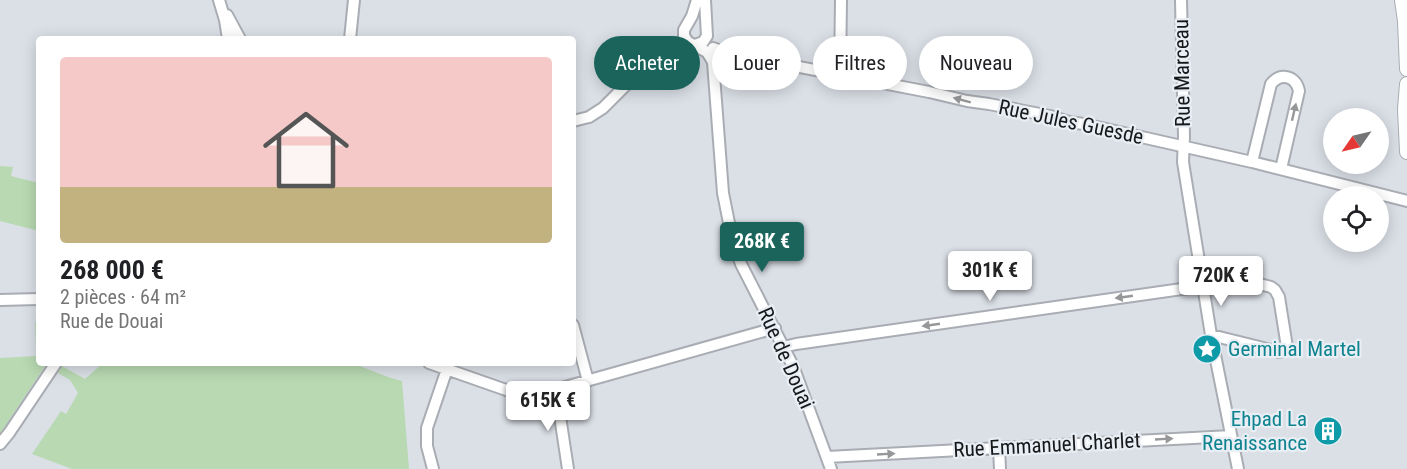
<!DOCTYPE html>
<html lang="fr">
<meta charset="utf-8">
<style>
body{margin:0;font-family:"Roboto Condensed",sans-serif;background:#f6f6f6;color:#202124;height:100vh;display:flex;flex-direction:column;font-size:22px;white-space:nowrap}
*{box-sizing:border-box;margin:0}
p{font-size:20px;color:#757577}
.icon{flex:none;width:33px;height:33px;fill:none;stroke:currentColor;stroke-width:2;stroke-linecap:round;stroke-linejoin:round}
.map{position:relative;flex:1;overflow:hidden}
.drawer{position:absolute;left:36px;top:36px;width:540px;height:330px;display:flex;flex-direction:column;background:#fff;border-radius:6px;box-shadow:0 3px 15px #0003}
.drawer>*{flex:none}
.guide{position:absolute;left:594px;top:36px;width:570px;height:54px;display:flex;gap:12px}
.needle{width:39px;rotate:236deg}
.fabs{position:absolute;left:1323px;top:108px;display:grid;gap:12px}
.fabs a{display:grid;place-items:center;width:66px;height:66px;border-radius:50%;background:#fff;box-shadow:0 3px 15px #0003;font-size:30px}
.price{position:absolute;translate:-50% -51px;padding:0 14px;border-radius:6px;background:#fff;color:#222;font-size:20px;line-height:39px;filter:drop-shadow(0 2px 3px #0008)}
.price::after{content:'';position:absolute;left:50%;top:36px;width:18px;height:14px;margin-left:-9px;background:inherit;clip-path:polygon(0 0,100% 0,50% 100%)}
.price.on{background:#1a645b;color:#fff}
ul{padding:0;list-style:none}
li{display:grid;align-content:center;gap:12px;height:318px;padding:0 24px}
li span{display:grid;place-items:center;height:186px;border-radius:6px;color:#555}
li>.icon{margin-inline-start:auto}
span .icon{width:108px;height:108px;fill:#fffc;stroke-width:1}
li b{font-size:26px}
.pill{padding:0 21px;border-radius:27px;background:#fff;box-shadow:0 3px 15px #0003;font-size:21px;line-height:54px}
.pill.on{background:#1a645b;color:#fff}
.map>svg:first-child{display:block}
.green{fill:#b8d9b2}
.lines{fill:none;stroke-linecap:round;stroke-linejoin:round}
.minor-casing{stroke:#a9adb3;stroke-width:14}
.major-casing{stroke:#a9adb3;stroke-width:16}
.minor{stroke:#fff;stroke-width:10}
.major{stroke:#fff;stroke-width:14}
.oneway{fill:#969798}
.labels{text-anchor:middle;dominant-baseline:central;stroke-width:4.5;stroke-linejoin:round;paint-order:stroke}
.street-label{font-size:21px;fill:#16181a;stroke:#e9eef4}
.culture-label{font-size:21px;fill:#0d838f;stroke:#e9eef4;text-anchor:start}
</style>
<div class="map">
<svg width="1407" height="469" viewBox="0 0 1407 469">
<rect width="100%" height="100%" fill="#dbe0e7"/>
<!-- green -->
<path class="green" d="M0 166 13 167 11 176 39 183V231L0 221Z
M39 321V363H47L0 434V358L36 356 35 322Z
M103 363H352L388 377 402 381 409 469H72L32 454 61 411 66 414 78 393 70 380 58 373 62 366 85 379Z"/>
<g class="lines">
<!-- minor casing -->
<g class="minor-casing">
<path id="minor" d="M219 0 225 20 228 39
M697 0 692 16 684 30V36L688 42 707 52 713 62 723 193 732 238 741 264 793 366 831 469
M1181 0 1184 136 1183 162 1211 335 1238 469
M227 15 240 39
M350 39 354 0
M695 45 703 42 707 36 705 0
M713 48 727 53 929 92 967 101 989 104 1050 116 1069 122 1084 124 1252 162 1407 201
M840 74 841 0
M573 121 589 117 603 108 661 50 677 43H689
M1252 162 1271 84C1281 72 1296 76 1299 91L1281 169
M1200 269 1271 287 1275 290 1279 297 1287 347 1283 351 1279 352 1211 335
M0 300 39 299
M573 325 588 381
M784 347 796 344 1203 286
M429 363 509 391 522 394H540L775 328
M556 390 568 469
M0 444 9 433 56 363
M999 448 1000 469
M827 457 1231 436
M433 469 427 446V428L447 369"/>
</g>
<!-- major casing -->
<g class="major-casing">
<path id="major" d="M1402 0 1405 21 1407 69
M1407 84 1405 109 1407 152"/>
</g>
<!-- minor -->
<use href="#minor" class="minor"/>
<!-- major -->
<use href="#major" class="major"/>
</g>
<!-- one-way arrows -->
<defs><path id="oneway-solid" d="M-6-.8H1V-3.2L6.5 0L1 3.2V.8H-6Z" transform="scale(1.5)"/></defs>
<g class="oneway">
<use href="#oneway-solid" transform="translate(962 100) rotate(-165)"/>
<use href="#oneway-solid" transform="translate(1294 112) rotate(-77)"/>
<use href="#oneway-solid" transform="translate(1124 297) rotate(172)"/>
<use href="#oneway-solid" transform="translate(931 325) rotate(172)"/>
<use href="#oneway-solid" transform="translate(1164 439) rotate(-3)"/>
<use href="#oneway-solid" transform="translate(886 454) rotate(-3)"/>
</g>
<!-- icons -->
<defs>
<g id="sight-disc" transform="scale(1.5)"><circle r="9.5" fill="#0f9aa8" stroke="#e9eef4"/><path d="M0-6L1.8-2.2L6-1.7L2.9 1.2L3.7 5.4L0 3.3L-3.7 5.4L-2.9 1.2L-6-1.7L-1.8-2.2Z" fill="#fff"/></g>
<g id="building-disc" transform="scale(1.5)"><circle r="9.5" fill="#0f9aa8" stroke="#e9eef4"/><path d="M-4-6H4V6H1V3H-1V6H-4ZM-2.5-4.3h1.7v1.8h-1.7ZM.8-4.3h1.7v1.8H.8ZM-2.5-1h1.7V.8h-1.7ZM.8-1h1.7V.8H.8Z" fill="#fff"/></g>
</defs>
<g fill-rule="evenodd">
<use href="#sight-disc" x="1207" y="349"/>
<use href="#building-disc" x="1328" y="431"/>
</g>
<g class="labels">
<!-- street labels -->
<g class="street-label">
<text transform="translate(1182 73) rotate(-91)">Rue Marceau</text>
<text transform="translate(1071 122) rotate(12)">Rue Jules Guesde</text>
<text transform="translate(786 358) rotate(66)">Rue de Douai</text>
<text transform="translate(1047 445) rotate(-3)">Rue Emmanuel Charlet</text>
</g>
<!-- culture labels -->
<g class="culture-label">
<text x="1228" y="349">Germinal Martel</text>
<text x="1307" y="419" text-anchor="end">Ehpad La<tspan x="1307" dy="24">Renaissance</tspan></text>
</g>
</g>
</svg>
<div class="fabs">
<a><svg class="needle" viewBox="-14 -14 28 28"><path d="M0-13l5 13h-10z" fill="#e53935"/><path d="M0 13l5-13h-10z" fill="#757577"/></svg></a>
<a><svg class="icon" aria-label="locate" viewBox="0 0 24 24"><circle cx="12" cy="12" r="6"/><path d="M12 2v4M12 18v4M2 12h4M18 12h4"/></svg></a>
</div>
<b class="price on" style="left:762px;top:273px">268K €</b>
<b class="price" style="left:990px;top:302px">301K €</b>
<b class="price" style="left:1221px;top:307px">720K €</b>
<b class="price" style="left:548px;top:432px">615K €</b>
<div class="guide">
<a class="pill on">Acheter</a>
<a class="pill">Louer</a>
<a class="pill">Filtres</a>
<a class="pill">Nouveau</a>
</div>
<section class="drawer">
<ul>
<li><span style="background:linear-gradient(#f6c9c9 70%,#c2b280 0)"><svg class="icon" aria-label="home" viewBox="0 0 24 24"><path d="M3 11l9-7 9 7M6 9v11h12V9"/></svg></span><div><b>268 000 €</b><p>2 pièces · 64 m²</p><p>Rue de Douai</p></div></li>
</ul>
</section>
</div>
